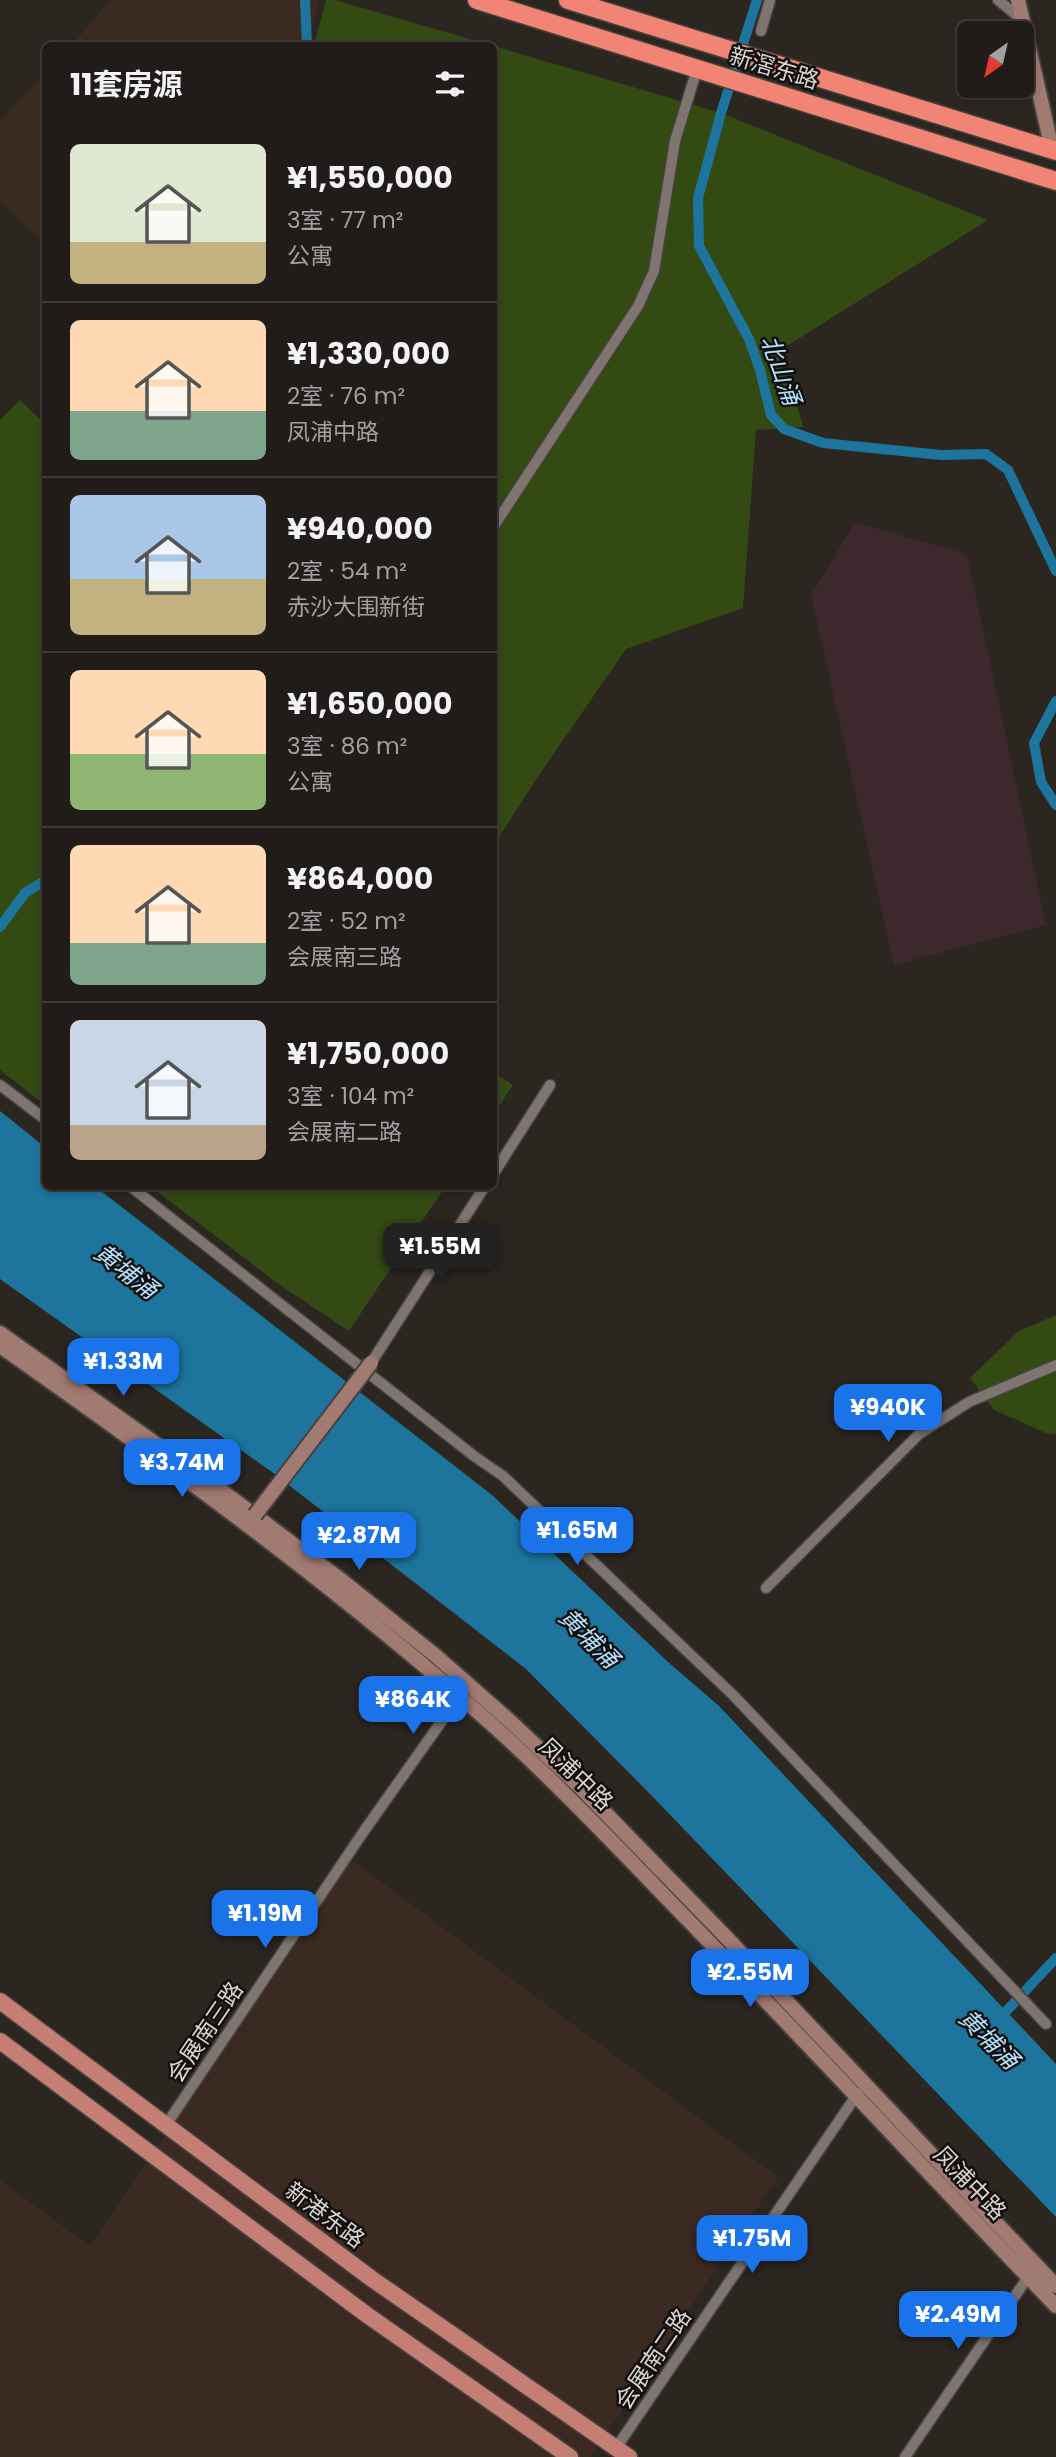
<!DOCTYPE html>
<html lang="zh">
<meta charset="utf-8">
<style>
body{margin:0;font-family:Poppins,"Noto Sans SC",sans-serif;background:#2d2926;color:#f1f3f6;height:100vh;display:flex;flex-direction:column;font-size:26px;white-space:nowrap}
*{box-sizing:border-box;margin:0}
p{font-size:23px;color:#a2a1a2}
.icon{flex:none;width:38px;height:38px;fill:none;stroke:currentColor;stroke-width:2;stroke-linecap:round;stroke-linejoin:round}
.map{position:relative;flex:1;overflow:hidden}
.drawer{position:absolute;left:42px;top:42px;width:455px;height:1148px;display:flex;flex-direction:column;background:#211c19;border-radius:10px;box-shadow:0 4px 10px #0003,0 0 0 2px #3e3a38}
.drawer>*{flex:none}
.needle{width:46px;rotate:214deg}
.fabs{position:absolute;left:957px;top:21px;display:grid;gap:14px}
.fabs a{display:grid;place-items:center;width:77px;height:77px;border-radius:10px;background:#211c19;box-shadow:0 4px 10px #0003,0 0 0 2px #3e3a38;font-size:35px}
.price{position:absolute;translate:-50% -60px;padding:0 16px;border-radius:14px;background:#1a73e8;color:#fff;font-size:23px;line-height:46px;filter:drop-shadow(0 2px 4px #0008)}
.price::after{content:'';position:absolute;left:50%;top:42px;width:21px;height:16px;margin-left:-10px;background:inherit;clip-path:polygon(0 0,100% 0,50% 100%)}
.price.active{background:#222;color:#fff}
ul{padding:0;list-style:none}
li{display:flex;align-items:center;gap:21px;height:175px;padding:0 28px}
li+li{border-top:2px solid #3e3a38}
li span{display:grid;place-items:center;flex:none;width:196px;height:140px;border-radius:10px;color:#555}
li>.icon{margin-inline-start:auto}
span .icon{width:84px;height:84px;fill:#fffc;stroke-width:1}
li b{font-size:30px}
h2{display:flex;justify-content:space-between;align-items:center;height:84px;padding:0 28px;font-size:30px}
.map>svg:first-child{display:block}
.commercial{fill:#3b2a21}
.education{fill:#3c282d}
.green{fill:#334a13}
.water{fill:#1d759d}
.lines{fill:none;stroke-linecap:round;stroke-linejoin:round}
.canal{stroke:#1d759d;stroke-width:10}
.street-casing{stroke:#48423f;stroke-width:13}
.secondary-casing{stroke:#48423f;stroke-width:18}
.primary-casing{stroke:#48423f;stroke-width:19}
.highway-casing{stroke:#48423f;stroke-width:21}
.street{stroke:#7e7571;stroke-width:10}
.secondary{stroke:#a17a72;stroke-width:14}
.primary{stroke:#c47e74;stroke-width:16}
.highway{stroke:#f28476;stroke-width:18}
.secondary-bridge-casing{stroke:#48423f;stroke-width:18;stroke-linecap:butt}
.secondary-bridge{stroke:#a17a72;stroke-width:14}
.labels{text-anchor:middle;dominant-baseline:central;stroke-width:5;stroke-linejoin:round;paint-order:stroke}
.street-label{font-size:23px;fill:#d9d5d2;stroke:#120f0e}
.water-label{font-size:24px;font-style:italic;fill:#b3e2fe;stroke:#120f0e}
</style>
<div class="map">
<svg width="1056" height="2457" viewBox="0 0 1056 2457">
<rect width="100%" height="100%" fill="#2c2621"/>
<!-- commercial -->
<path class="commercial" d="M110 0H319L307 45H72Z
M45 73V245L0 201V121Z
M352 1860 778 2177 591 2457H0V2180L90 2246Z"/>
<!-- education -->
<path class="education" d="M855 522 967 554 1046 925 894 965 811 595Z"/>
<!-- green -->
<path class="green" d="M326 0H335L490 45H314Z
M494 46 721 113 988 220 777 352 804 427 756 430 743 608 626 649 539 775 494 845Z
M20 400 46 425 45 1105 0 1070V420Z
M494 1072 513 1085 494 1114Z
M151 1187H445L349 1331 280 1285Z
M1056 1315V1434L1046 1433 994 1410 970 1378 1019 1331Z"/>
<!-- water -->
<path class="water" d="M0 1111 45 1147 46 1186 96 1187 492 1495 668 1662 719 1706 1056 2064V2217L655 1799 526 1669 272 1472 0 1279Z"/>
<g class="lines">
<!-- canal -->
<path class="canal" d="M305 0 307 46
M757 0 721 113 698 198 699 246 749 339 760 370 771 415 784 429 823 443 941 455 986 454 1008 470 1056 571
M1056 701 1034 743 1041 782 1056 805
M0 927 25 893 46 880
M998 2020 1056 1958"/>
<!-- street casing -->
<g class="street-casing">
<path id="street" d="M998 0 1021 19
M761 31 770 0
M494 526 638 306 654 271 675 141 697 69
M0 1085 46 1120
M494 1173 550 1085
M130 1186 474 1456 503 1476 733 1695 1046 2024
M371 1363 485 1186
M766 1588 919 1434 969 1402 1056 1365
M166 2125 364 1831 468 1684
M616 2448 858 2093
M905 2457 1030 2274"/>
</g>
<!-- secondary casing -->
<g class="secondary-casing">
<path id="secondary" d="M1018 0 1052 149
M0 1333 218 1488 340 1579 436 1656 511 1722 582 1789 725 1936 1056 2286
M0 1346C171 1466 340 1589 496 1728 563 1789 626 1856 689 1921 812 2048 933 2178 1056 2306"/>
</g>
<!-- primary casing -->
<g class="primary-casing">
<path id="primary" d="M0 2001 372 2279 629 2457
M0 2041 367 2315 570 2457"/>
</g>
<!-- highway casing -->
<g class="highway-casing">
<path id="highway" d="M477 0 1056 181
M568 0 1056 151"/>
</g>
<!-- street -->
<use href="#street" class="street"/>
<!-- secondary -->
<use href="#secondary" class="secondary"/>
<!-- primary -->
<use href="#primary" class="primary"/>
<!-- highway -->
<use href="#highway" class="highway"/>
<!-- secondary-bridge casing -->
<g class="secondary-bridge-casing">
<path id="secondary-bridge" d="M255 1515 371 1363"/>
</g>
<!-- secondary-bridge -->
<use href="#secondary-bridge" class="secondary-bridge"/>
</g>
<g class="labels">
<!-- street labels -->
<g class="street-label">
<text transform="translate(774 68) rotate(17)">新滘东路</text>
<text transform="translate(576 1774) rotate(44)">凤浦中路</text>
<text transform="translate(205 2032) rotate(-56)">会展南三路</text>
<text transform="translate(970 2183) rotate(46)">凤浦中路</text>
<text transform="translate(325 2215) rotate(37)">新港东路</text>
<text transform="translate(653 2359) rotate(-56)">会展南二路</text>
</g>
<!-- water labels -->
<g class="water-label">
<text transform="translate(781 370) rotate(70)">北山涌</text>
<text transform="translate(126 1271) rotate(38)">黄埔涌</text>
<text transform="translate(589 1638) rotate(45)">黄埔涌</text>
<text transform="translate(989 2039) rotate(45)">黄埔涌</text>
</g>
</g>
</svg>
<div class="fabs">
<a><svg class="needle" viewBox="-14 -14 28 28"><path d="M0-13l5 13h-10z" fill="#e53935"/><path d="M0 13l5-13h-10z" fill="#a2a1a2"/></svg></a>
</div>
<b class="price active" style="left:440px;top:1283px">¥1.55M</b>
<b class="price" style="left:123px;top:1398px">¥1.33M</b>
<b class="price" style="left:888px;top:1444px">¥940K</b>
<b class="price" style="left:182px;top:1499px">¥3.74M</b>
<b class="price" style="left:577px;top:1567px">¥1.65M</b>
<b class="price" style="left:359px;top:1572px">¥2.87M</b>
<b class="price" style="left:413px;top:1736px">¥864K</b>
<b class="price" style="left:265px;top:1950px">¥1.19M</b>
<b class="price" style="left:750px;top:2009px">¥2.55M</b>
<b class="price" style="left:752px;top:2275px">¥1.75M</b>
<b class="price" style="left:958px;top:2351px">¥2.49M</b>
<section class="drawer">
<h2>11套房源<svg class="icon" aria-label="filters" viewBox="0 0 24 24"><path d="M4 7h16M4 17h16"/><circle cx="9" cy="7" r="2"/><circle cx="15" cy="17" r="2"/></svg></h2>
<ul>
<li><span style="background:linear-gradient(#dfe7d0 70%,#c2b280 0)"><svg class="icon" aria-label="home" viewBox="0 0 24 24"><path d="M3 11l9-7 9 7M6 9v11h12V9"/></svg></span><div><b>¥1,550,000</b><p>3室 · 77 m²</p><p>公寓</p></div></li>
<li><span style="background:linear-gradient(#ffd9b3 65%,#7fa58c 0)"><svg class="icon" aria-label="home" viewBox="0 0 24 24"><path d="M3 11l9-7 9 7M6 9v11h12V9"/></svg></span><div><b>¥1,330,000</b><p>2室 · 76 m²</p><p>凤浦中路</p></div></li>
<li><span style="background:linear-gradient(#a9c7e8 60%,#c2b280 0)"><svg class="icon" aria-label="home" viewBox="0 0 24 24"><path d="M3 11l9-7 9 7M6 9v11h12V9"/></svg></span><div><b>¥940,000</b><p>2室 · 54 m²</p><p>赤沙大围新街</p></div></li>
<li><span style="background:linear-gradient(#ffd9b3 60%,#8fb573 0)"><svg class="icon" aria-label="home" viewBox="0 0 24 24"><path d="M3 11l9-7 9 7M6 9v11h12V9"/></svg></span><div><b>¥1,650,000</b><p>3室 · 86 m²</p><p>公寓</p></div></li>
<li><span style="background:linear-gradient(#ffd9b3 70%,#7fa58c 0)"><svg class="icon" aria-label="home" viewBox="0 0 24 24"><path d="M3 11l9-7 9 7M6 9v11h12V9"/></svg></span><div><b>¥864,000</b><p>2室 · 52 m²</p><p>会展南三路</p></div></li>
<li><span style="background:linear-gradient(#c9d6e8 75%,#b9a48a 0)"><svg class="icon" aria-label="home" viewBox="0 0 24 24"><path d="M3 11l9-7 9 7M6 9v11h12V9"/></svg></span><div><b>¥1,750,000</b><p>3室 · 104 m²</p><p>会展南二路</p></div></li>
</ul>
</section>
</div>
